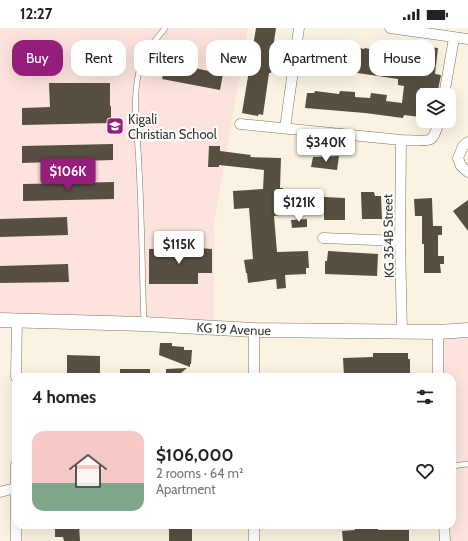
<!DOCTYPE html>
<meta charset="utf-8">
<style>
body{margin:0;font-family:Cabin,sans-serif;background:#f6f6f6;color:#222;height:100vh;display:flex;flex-direction:column;font-size:15px;white-space:nowrap}
*{box-sizing:border-box;margin:0}
p{font-size:13px;color:#767676}
.icon{flex:none;width:22px;height:22px;fill:none;stroke:currentColor;stroke-width:2;stroke-linecap:round;stroke-linejoin:round}
.map{position:relative;flex:1;overflow:hidden}
.panel{position:absolute;left:12px;top:345px;width:444px;height:156px;display:flex;flex-direction:column;background:#fff;border-radius:12px;box-shadow:0 4px 16px #0002}
.panel>*{flex:none}
.guide{position:absolute;left:12px;top:12px;width:444px;height:36px;display:flex;gap:8px}
.fabs{position:absolute;left:416px;top:60px;display:grid;gap:8px}
.fabs a{display:grid;place-items:center;width:40px;height:40px;border-radius:8px;background:#fff;box-shadow:0 4px 16px #0002;font-size:20px}
.price{position:absolute;translate:-50% -34px;padding:0 9px;border-radius:4px;background:#fff;color:#222;font-size:13px;line-height:26px;filter:drop-shadow(0 1px 2px #0008)}
.price::after{content:'';position:absolute;left:50%;top:24px;width:12px;height:9px;margin-left:-6px;background:inherit;clip-path:polygon(0 0,100% 0,50% 100%)}
.price.active{background:#951e7a;color:#fff}
ul{padding:0;list-style:none}
li{display:flex;align-items:center;gap:12px;height:100px;padding:0 20px}
li span{display:grid;place-items:center;flex:none;width:112px;height:80px;border-radius:12px;color:#555}
li>.icon{margin-inline-start:auto}
span .icon{width:48px;height:48px;fill:#fffc;stroke-width:1}
li b{font-size:17px}
h2{display:flex;justify-content:space-between;align-items:center;height:48px;padding:0 20px;font-size:17px}
.tag{padding:0 14px;border-radius:12px;background:#fff;box-shadow:0 4px 16px #0002;font-size:14px;line-height:36px}
.tag.active{background:#951e7a;color:#fff}
.status{display:flex;justify-content:space-between;align-items:center;height:28px;padding:0 20px;background:#fff;direction:ltr}
.status svg{height:11px;fill:currentColor}
.map>svg:first-child{display:block}
.education{fill:#fde3dd}
.building{fill:#575042}
.lines{fill:none;stroke-linecap:round;stroke-linejoin:round}
.service-casing{stroke:#7b7465;stroke-width:6}
.minor-casing{stroke:#7b7465;stroke-width:11}
.secondary-casing{stroke:#7b7465;stroke-width:15}
.service{stroke:#fff;stroke-width:5}
.minor{stroke:#fff;stroke-width:10}
.secondary{stroke:#fff;stroke-width:14}
.labels{text-anchor:middle;dominant-baseline:central;stroke-width:4;stroke-linejoin:round;paint-order:stroke}
.poi-label{font-size:13px;fill:#3a3730;stroke:#fff;text-anchor:start}
.street-label{font-size:13px;fill:#3a3730;stroke:#fff}
</style>
<div class="status"><b>12:27</b><svg viewBox="0 0 49 12"><path d="M0 12V9h3v3zM5 12V6h3v6zM10 12V3h3v9zM15 12V0h3v12zM26 1h20v11H26zM47 4h2v5h-2z"/></svg></div>
<div class="map">
<svg width="468" height="513" viewBox="0 0 468 513">
<rect width="100%" height="100%" fill="#fbf3e1"/>
<!-- education -->
<path class="education" d="M0 0H248L214 195V300L0 292Z
M468 301V513H445V497H452V349H439L438 304Z"/>
<!-- building -->
<path class="building" d="M256 0H276L271 34H273L271 45H269L263 87 259 86 258 88 242 85Z
M402 16 438 20 435 46 441 47 438 62 420 60 418 77H421L420 89 404 87 403 90 365 85 305 80 307 65H314L315 63 339 66 340 63 355 64V69L370 70 371 65 387 67 386 73 402 75 404 58 398 57V51L351 44 350 46 332 42 338 18 343 20 344 17 364 21 365 20 383 24V22L401 25Z
M166 34 223 46 220 62 162 51Z
M49 55H110V78H111V95L22 97V80L50 79Z
M113 116V132L22 135V118Z
M209 118H220V123L251 127 250 129 281 130 280 160H283V163L304 162V169L279 171 280 187 274 188 277 224 308 223 309 240H306V246L285 247 286 260 277 261 276 251 248 255 247 245H246L244 232 253 231 249 180 234 181 233 163 263 161 264 142 219 137V139H208Z
M339 128 337 142 311 139 313 129Z
M114 154V171L23 173V156Z
M361 164H374L375 168H381L382 191H362Z
M324 169 345 170V192H324Z
M432 170 433 198H442V207H438V228H444V236H440L441 245H424V216H422V188H415L414 171Z
M468 172V203L453 183Z
M67 189 68 207 0 209V191Z
M307 191V199L292 200 291 192Z
M197 220 212 221V245H198V256H149V221Z
M328 223 378 226 377 248 325 246V233H327Z
M68 236 69 254 0 255V238Z
M160 315H172V318L184 319V322H192L191 336H190V339L159 327Z
M373 325H408V331H410V349H344L343 330 373 329Z
M67 327 100 328V349H67Z
M187 340 176 349H166V341Z
M120 341H150V349H120Z
M55 497H79L80 513H64L63 509H55Z
M355 497H378V502H409V513H343L342 503 355 502Z
M169 499H192V513H169Z"/>
<g class="lines">
<!-- service casing -->
<g class="service-casing">
<path id="service" d="M144 295C142 243 142 191 139 139 138 103 130 67 142 33 147 20 157 11 165 0
M452 438 468 436"/>
</g>
<!-- minor casing -->
<g class="minor-casing">
<path id="minor" d="M390 0 468 11
M444 67 454 10
M240 96 401 112C407 112 426 114 431 111 436 107 437 99 439 93
M285 100 299 0
M401 112 400 213 402 304
M468 114 463 118 458 130 461 138 468 144
M323 210 400 213
M438 304V349
M16 349 17 292
M254 349V302
M0 464 16 460
M254 497V513
M444 497 445 513
M16 513V437"/>
</g>
<!-- secondary casing -->
<g class="secondary-casing">
<g id="secondary">
<path id="s1" d="M0 292 144 296 254 302 438 304 468 302"/>
</g>
</g>
<!-- service -->
<use href="#service" class="service"/>
<!-- minor -->
<use href="#minor" class="minor"/>
<!-- secondary -->
<use href="#secondary" class="secondary"/>
</g>
<!-- icons -->
<defs>
<g id="school-square" transform="scale(0.9)"><rect x="-9" y="-9" width="18" height="18" rx="4" fill="#951e7a" stroke="#fff"/><path d="M0-5L7-2L0 1L-7-2ZM-4 1L0 2.5L4 1V4Q0 6-4 4Z" fill="#fff"/></g>
</defs>
<g fill-rule="evenodd">
<use href="#school-square" x="115" y="98"/>
</g>
<g class="labels">
<!-- poi labels -->
<g class="poi-label">
<text x="128" y="91">Kigali<tspan x="128" dy="15">Christian School</tspan></text>
</g>
<!-- street labels -->
<g class="street-label">
<text transform="translate(388 208) rotate(-91)">KG 354B Street</text>
<text stroke="none"><textPath href="#s1" startOffset="234">KG 19 Avenue</textPath></text>
</g>
</g>
</svg>
<div class="fabs">
<a><svg class="icon" aria-label="layers" viewBox="0 0 24 24"><path d="M12 4l9 5-9 5-9-5zM3 14l9 5 9-5"/></svg></a>
</div>
<b class="price" style="left:326px;top:135px">$340K</b>
<b class="price active" style="left:68px;top:164px">$106K</b>
<b class="price" style="left:299px;top:195px">$121K</b>
<b class="price" style="left:179px;top:237px">$115K</b>
<div class="guide">
<a class="tag active">Buy</a>
<a class="tag">Rent</a>
<a class="tag">Filters</a>
<a class="tag">New</a>
<a class="tag">Apartment</a>
<a class="tag">House</a>
</div>
<section class="panel">
<h2>4 homes<svg class="icon" aria-label="filters" viewBox="0 0 24 24"><path d="M4 7h16M4 17h16"/><circle cx="9" cy="7" r="2"/><circle cx="15" cy="17" r="2"/></svg></h2>
<ul>
<li><span style="background:linear-gradient(#f6c9c9 65%,#7fa58c 0)"><svg class="icon" aria-label="home" viewBox="0 0 24 24"><path d="M3 11l9-7 9 7M6 9v11h12V9"/></svg></span><div><b>$106,000</b><p>2 rooms · 64 m²</p><p>Apartment</p></div><svg class="icon" aria-label="heart" viewBox="0 0 24 24"><path d="M12 20l-8-8c-3-5 5-10 8-4 3-6 11-1 8 4z"/></svg></li>
</ul>
</section>
</div>
